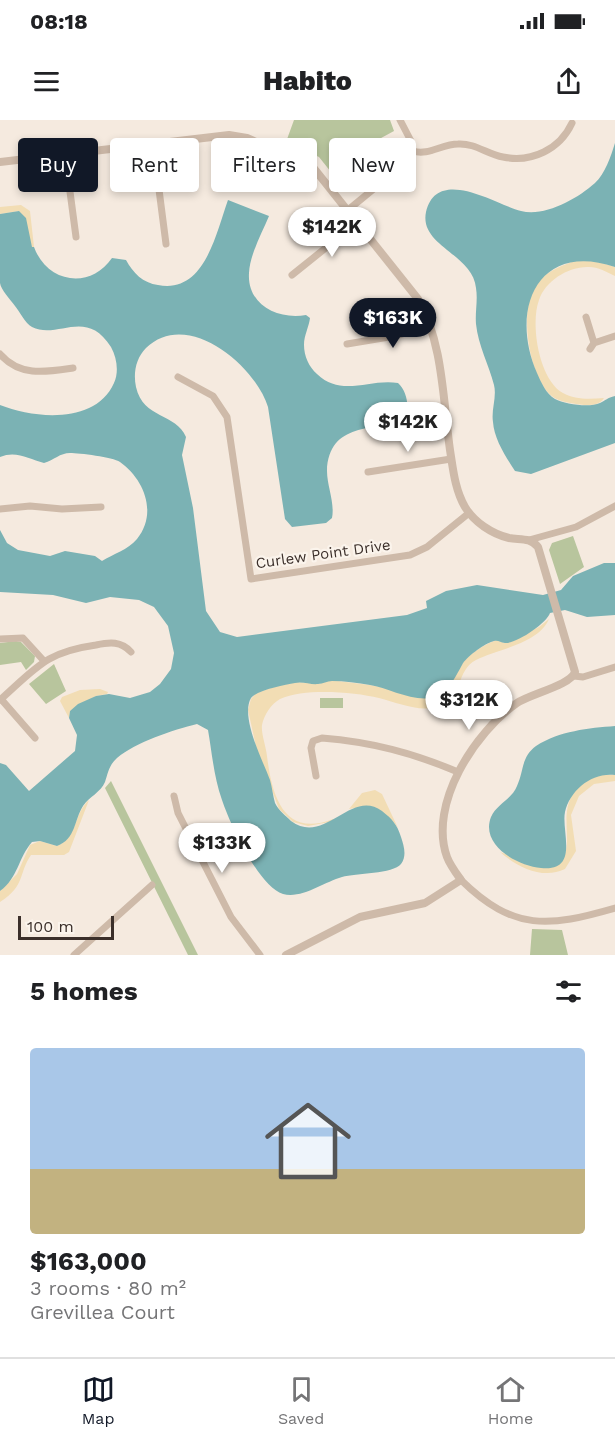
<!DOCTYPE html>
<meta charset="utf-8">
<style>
body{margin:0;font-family:"Work Sans",sans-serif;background:#f2f2f2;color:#202124;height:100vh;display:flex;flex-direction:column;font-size:22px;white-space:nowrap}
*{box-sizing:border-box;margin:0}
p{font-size:20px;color:#757577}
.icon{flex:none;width:33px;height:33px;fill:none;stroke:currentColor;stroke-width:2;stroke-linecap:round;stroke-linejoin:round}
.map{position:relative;height:835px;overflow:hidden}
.drawer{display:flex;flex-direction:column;background:#fff;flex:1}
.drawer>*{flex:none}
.banner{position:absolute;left:18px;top:18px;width:579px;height:54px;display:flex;gap:12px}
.scale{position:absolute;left:18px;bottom:15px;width:96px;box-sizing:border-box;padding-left:6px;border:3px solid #3b2f2a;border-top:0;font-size:16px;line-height:21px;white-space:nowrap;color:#3b2f2a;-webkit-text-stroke:4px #fbf4ec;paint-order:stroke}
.price{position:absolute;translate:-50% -51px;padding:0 14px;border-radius:21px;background:#fff;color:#222;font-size:20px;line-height:39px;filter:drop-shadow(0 2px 3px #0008)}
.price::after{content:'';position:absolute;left:50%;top:36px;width:18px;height:14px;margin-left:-9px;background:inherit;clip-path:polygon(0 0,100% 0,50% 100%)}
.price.on{background:#111827;color:#fff}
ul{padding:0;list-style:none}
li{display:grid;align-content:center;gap:12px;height:318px;padding:0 30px}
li+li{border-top:2px solid #e0e0e0}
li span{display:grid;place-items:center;height:186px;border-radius:6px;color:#555}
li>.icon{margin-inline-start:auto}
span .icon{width:108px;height:108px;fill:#fffc;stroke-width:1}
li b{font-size:26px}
h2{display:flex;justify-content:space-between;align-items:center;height:72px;padding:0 30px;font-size:26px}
.chip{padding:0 21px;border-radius:6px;background:#fff;box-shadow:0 3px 9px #0003;font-size:21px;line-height:54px}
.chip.on{background:#111827;color:#fff}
.status{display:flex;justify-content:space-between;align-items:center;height:42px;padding:0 30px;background:#fff;direction:ltr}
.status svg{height:16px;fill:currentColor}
header{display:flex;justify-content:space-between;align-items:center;height:78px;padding:0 30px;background:#fff;font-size:27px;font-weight:800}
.menu{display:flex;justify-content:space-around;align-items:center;height:84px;border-top:2px solid #e0e0e0;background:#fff;font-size:16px;color:#757577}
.menu a{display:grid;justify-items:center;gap:3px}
.menu .on{color:#111827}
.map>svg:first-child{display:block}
.green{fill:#b8c59d}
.sand{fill:#f2ddb4}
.water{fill:#7bb2b4}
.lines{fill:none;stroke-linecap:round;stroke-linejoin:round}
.minor{stroke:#cebaa9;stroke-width:7}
.tertiary{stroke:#cebaa9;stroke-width:8}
.labels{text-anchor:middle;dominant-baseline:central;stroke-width:4.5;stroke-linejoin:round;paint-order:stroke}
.street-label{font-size:15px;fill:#3b2f2a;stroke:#fbf4ec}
</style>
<div class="status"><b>08:18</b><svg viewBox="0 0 49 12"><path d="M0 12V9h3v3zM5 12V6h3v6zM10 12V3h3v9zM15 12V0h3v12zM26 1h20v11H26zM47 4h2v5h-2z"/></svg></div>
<header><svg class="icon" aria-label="menu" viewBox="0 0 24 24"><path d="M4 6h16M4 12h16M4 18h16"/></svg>Habito<svg class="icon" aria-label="share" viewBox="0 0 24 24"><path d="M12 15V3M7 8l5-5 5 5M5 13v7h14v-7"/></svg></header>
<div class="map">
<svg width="615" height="835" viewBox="0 0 615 835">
<rect width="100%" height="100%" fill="#f5eadf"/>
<!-- green -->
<path class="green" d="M294 0H390L394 11 359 30 331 52 319 37 286 22Z
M573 416 584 447 560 464 549 430 552 423Z
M16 521 21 522 35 536 34 542 26 550 21 542 0 545V523Z
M54 544 66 571 46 584 29 564Z
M320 578H343V588H320Z
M111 661 198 835H188L105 668Z
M532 809 562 810 568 835H530Z"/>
<!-- sand -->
<path class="sand" d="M21 85 30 91 34 127H32L19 91 0 94V87Z
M578 140 596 141 615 147V156C607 152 598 147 589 147 569 146 545 161 539 180 530 204 539 260 563 273 575 280 590 279 604 278 600 285 592 285 584 285 575 284 560 282 553 277 529 260 520 194 533 169 541 153 562 145 578 140Z
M549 499C538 524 498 529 476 540 456 550 463 577 442 585 422 594 399 583 379 578 353 572 305 568 280 579 271 584 264 595 262 605 261 614 266 626 267 636 272 678 285 718 333 699L335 701 308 706 293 702 279 689 257 631 248 590 251 579 256 573 277 566 297 562 319 564 330 560 370 565 431 577C448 573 454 557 462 544 468 534 487 523 497 520L504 523 539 507Z
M100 569 108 572 107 574 96 576 70 591 69 598 60 581 62 577 80 570Z
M600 655H615V661L594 664 579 676 571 695 576 731 565 749C543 760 517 747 500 732L546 748C594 737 535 678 600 655Z
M375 670 382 674 398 708C389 692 367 685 349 689L362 673Z
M89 680 69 732 64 735H31C18 754 26 765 0 782V771L17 754 30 725 40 721 57 726C77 718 74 693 89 680Z"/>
<!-- water -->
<path class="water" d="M615 23V147C538 121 509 189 537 253 541 262 546 274 555 279 565 284 589 288 600 283 606 280 607 278 615 276V323L531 354 515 351C506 337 494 319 493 302 491 290 497 277 494 265 489 245 478 225 476 204 475 192 478 180 476 168 473 134 419 126 426 92 437 45 497 85 521 91 545 97 577 79 595 63 605 54 611 36 615 23Z
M228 80 269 96C262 113 250 134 249 153 247 185 278 200 306 195L310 198C309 207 304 215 304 225 304 236 309 247 317 254 342 278 370 258 398 263 407 271 410 288 405 298 375 312 329 301 327 351 327 366 335 383 332 398L326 403 292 407 285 399 268 287C255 245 187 188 146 228 136 238 133 253 136 267 143 299 176 293 186 317L182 335 193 388 206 491 220 512 237 517 407 495 427 488 426 481 446 471 477 465 543 475 561 470 573 456 604 443H615V495L587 497 565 490 550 493C547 503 516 524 505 523 499 522 498 519 491 522 483 525 466 537 462 545 457 554 449 570 440 575 419 586 390 568 370 565 358 563 344 561 332 561 327 561 323 564 318 564 311 565 302 561 295 563 284 565 257 570 251 578 240 597 263 641 270 660 272 667 273 676 275 683 278 690 286 696 291 701 325 726 351 668 382 691 392 699 397 704 401 717 404 726 407 736 401 744 393 754 356 753 342 757 324 762 302 779 283 774 259 767 230 704 222 680 214 658 212 633 208 610L197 604C173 610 136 622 117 638 109 645 108 653 105 662 101 672 89 677 83 686 74 700 76 719 57 726L40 721 32 722C18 738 18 758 0 771V643L6 645 29 671 75 631 77 615 69 598 70 591 78 584 96 576 109 574 130 578 150 572 160 564 171 549 174 533 168 506 154 487 139 480 110 477 86 483 53 475 0 472V410L7 423 18 430 50 436 65 431 95 436 102 441C113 434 128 430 137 419 158 393 144 359 120 342 113 337 79 333 70 333 60 333 54 340 44 343 29 339 16 330 0 337V285C35 299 96 304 114 263 119 252 117 238 111 227 86 187 58 220 32 207 25 203 20 192 15 186 10 179 1 170 0 163 0 142 0 116 0 94L19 91 26 98 32 127H34C47 163 90 170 112 138L126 140C133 153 143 163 158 165 205 174 216 113 228 80Z
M615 606V655C592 652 570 670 565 692 561 711 580 752 541 748 517 746 480 725 491 697 497 684 512 679 517 666 524 651 521 637 536 626 559 611 589 608 615 606Z"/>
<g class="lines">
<!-- minor -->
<path class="minor" d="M153 23 166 124
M413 31C428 36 442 24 458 24 475 23 487 34 503 37 532 43 560 29 572 3
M65 34 76 117
M348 90 410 39 412 23 400 0
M292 155 358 102
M586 197 594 223
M347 224 395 216 431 206
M590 229 594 223 615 216
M0 234C20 257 46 252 73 248
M178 257 213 276 227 297 251 459 410 435 427 427 469 393
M368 352 451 339
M0 389 30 386 62 389 101 387
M529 420 576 407 615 386
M0 519 23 518 44 541
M574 556 583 557 615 547
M1 579 35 618
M0 580C37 547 46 532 96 525 110 522 121 521 131 532
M316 656 311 628 313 621 322 618C372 622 413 633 458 652
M174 676 178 693 231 797 260 835
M461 760C514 812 549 807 615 788
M74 835 152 765"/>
<!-- tertiary -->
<path class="tertiary" d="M0 42 229 15 247 18 312 46 418 179C443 222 443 281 450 330 453 349 455 370 465 387 474 402 492 414 509 418 520 420 530 417 538 427L575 552C571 565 530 574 517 583 475 612 428 684 447 737 450 745 456 753 461 760L425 783 360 797 286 835"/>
</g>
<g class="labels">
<!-- street labels -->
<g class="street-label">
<text transform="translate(323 434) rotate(-8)">Curlew Point Drive</text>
</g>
</g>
</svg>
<div class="scale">100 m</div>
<b class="price" style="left:332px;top:138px">$142K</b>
<b class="price on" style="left:393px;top:229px">$163K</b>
<b class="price" style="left:408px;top:333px">$142K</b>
<b class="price" style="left:469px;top:611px">$312K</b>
<b class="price" style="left:222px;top:754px">$133K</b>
<div class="banner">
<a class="chip on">Buy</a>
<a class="chip">Rent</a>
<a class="chip">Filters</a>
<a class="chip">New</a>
</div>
</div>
<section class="drawer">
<h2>5 homes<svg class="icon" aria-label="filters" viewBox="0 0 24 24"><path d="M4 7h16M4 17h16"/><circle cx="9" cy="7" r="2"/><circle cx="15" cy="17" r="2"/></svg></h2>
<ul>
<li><span style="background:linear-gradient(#a9c7e8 65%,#c2b280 0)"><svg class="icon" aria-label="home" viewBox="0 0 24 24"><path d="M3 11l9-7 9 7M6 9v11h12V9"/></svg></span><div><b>$163,000</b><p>3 rooms · 80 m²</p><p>Grevillea Court</p></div></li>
</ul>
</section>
<nav class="menu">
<a class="on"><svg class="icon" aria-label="map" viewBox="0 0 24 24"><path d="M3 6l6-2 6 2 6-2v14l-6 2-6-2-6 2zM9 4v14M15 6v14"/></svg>Map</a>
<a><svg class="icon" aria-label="saved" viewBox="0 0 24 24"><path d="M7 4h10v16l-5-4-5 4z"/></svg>Saved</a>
<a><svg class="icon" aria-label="home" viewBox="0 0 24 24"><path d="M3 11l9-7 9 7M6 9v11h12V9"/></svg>Home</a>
</nav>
